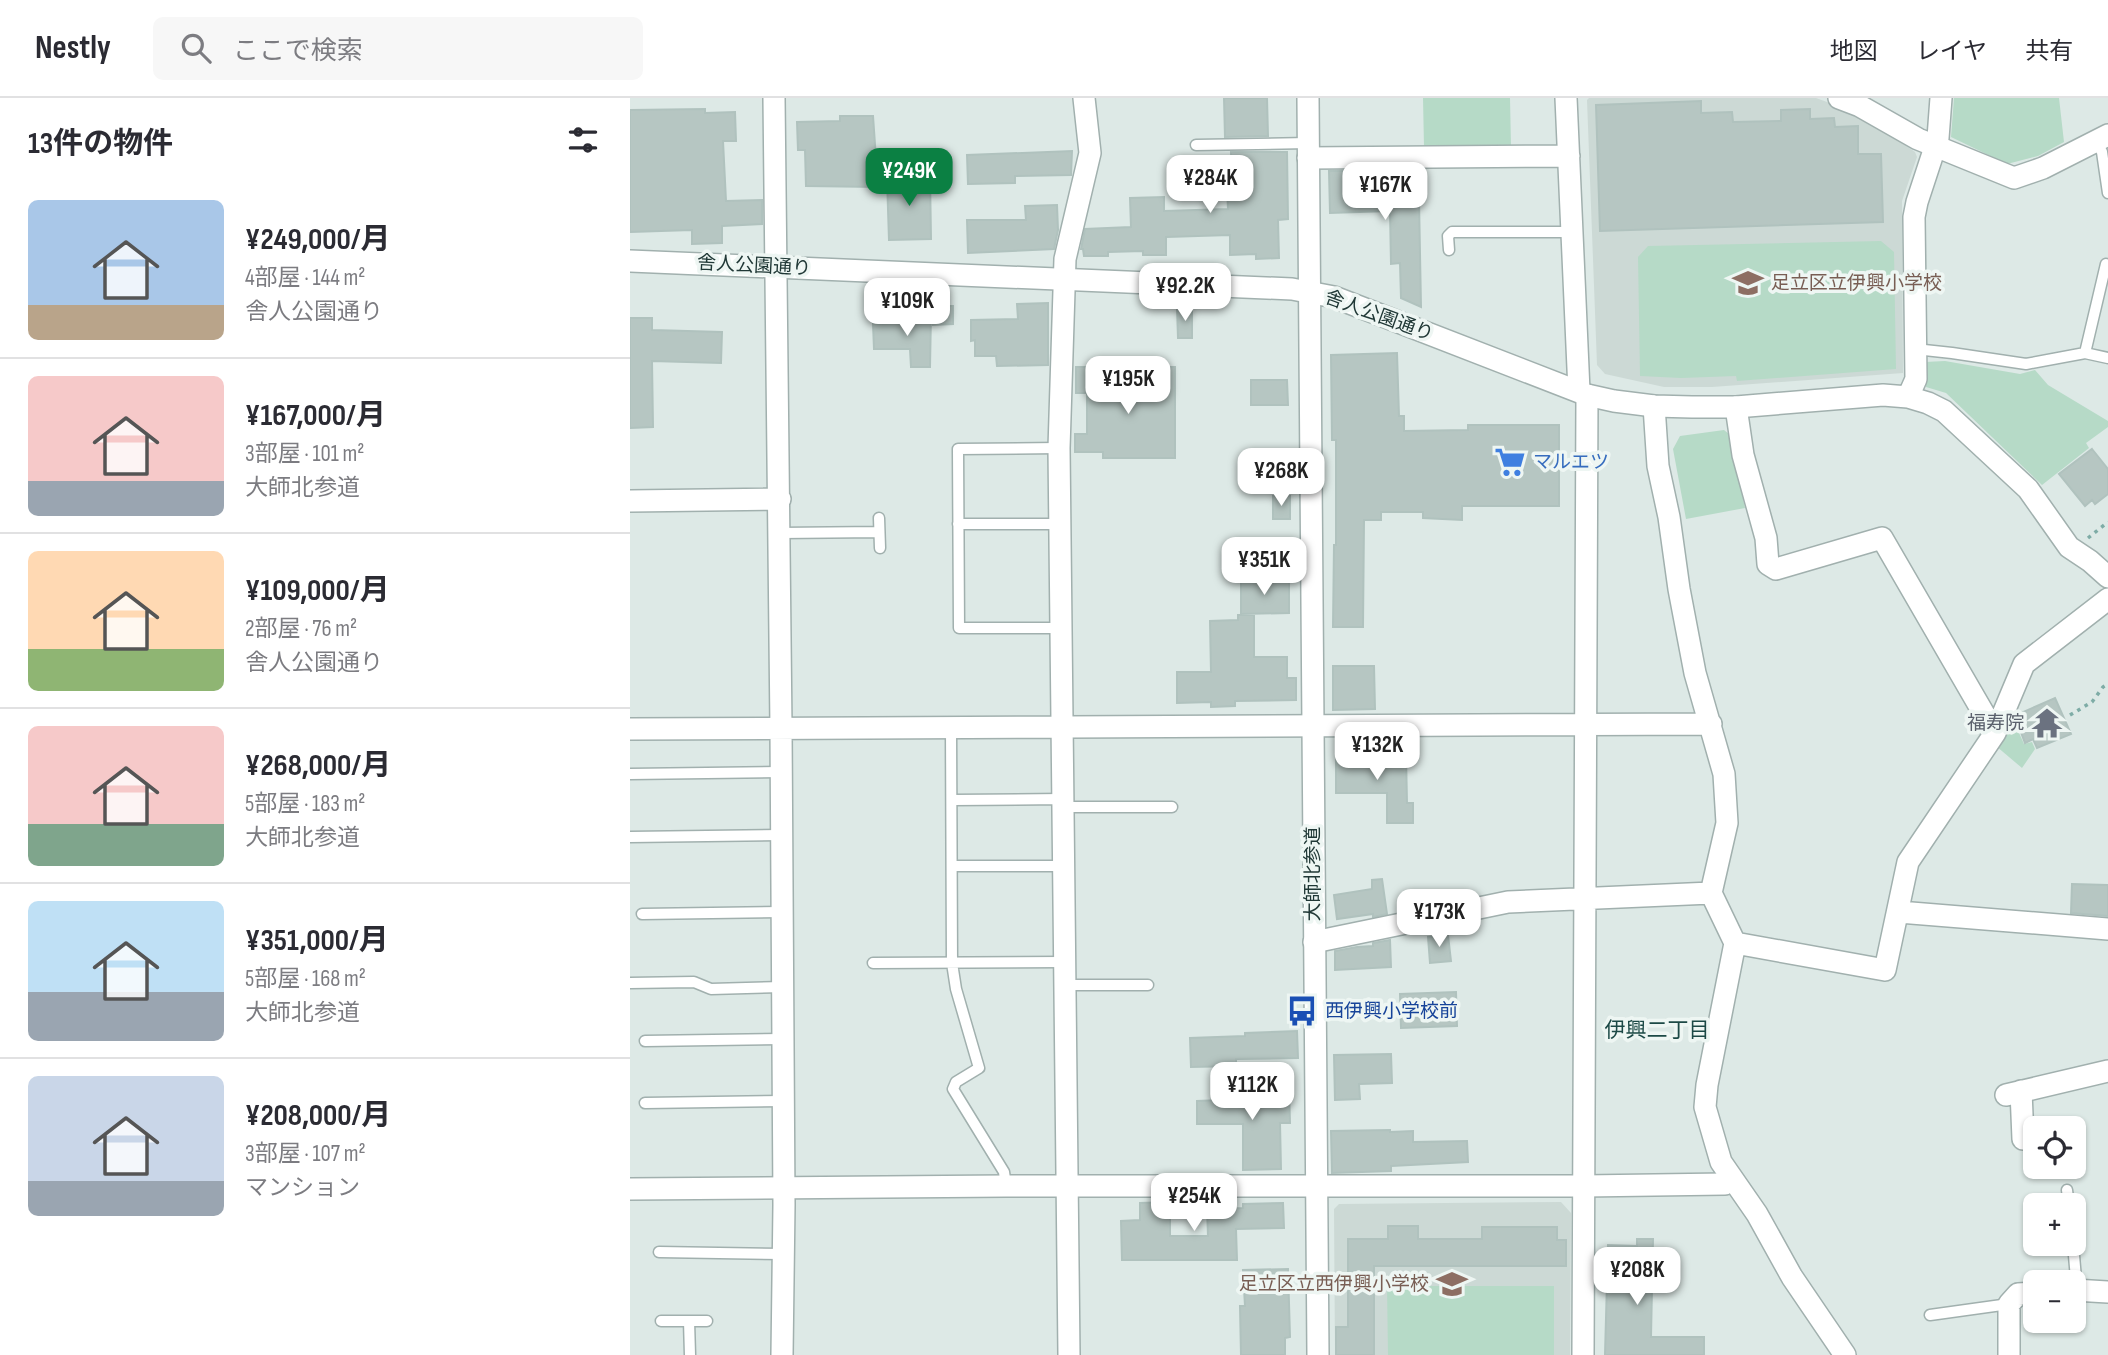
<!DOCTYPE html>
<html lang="ja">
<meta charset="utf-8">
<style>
body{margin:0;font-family:"Sofia Sans Condensed","Noto Sans JP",sans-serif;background:#f7f7f7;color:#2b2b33;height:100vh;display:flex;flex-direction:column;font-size:26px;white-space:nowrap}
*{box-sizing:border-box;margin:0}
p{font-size:23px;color:#7c7c81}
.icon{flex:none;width:38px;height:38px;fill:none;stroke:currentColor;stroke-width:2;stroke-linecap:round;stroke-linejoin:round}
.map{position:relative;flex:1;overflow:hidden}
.sheet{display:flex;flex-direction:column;background:#fff;width:630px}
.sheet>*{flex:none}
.controls{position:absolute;left:1393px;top:1018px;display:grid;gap:14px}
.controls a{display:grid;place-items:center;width:63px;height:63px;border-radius:10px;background:#fff;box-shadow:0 2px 5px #0004;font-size:35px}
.price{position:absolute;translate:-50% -60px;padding:0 16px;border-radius:14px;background:#fff;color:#222;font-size:23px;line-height:46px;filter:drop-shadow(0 2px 4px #0008)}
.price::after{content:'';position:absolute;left:50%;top:42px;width:21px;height:16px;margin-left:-10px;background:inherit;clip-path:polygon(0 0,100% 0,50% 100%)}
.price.selected{background:#0b8043;color:#fff}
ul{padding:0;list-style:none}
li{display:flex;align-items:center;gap:21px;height:175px;padding:0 28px}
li+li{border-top:2px solid #e1e1e2}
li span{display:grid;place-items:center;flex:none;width:196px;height:140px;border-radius:10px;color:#555}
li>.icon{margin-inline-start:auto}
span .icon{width:84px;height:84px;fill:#fffc;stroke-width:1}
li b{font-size:30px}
h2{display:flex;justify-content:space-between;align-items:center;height:84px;padding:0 28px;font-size:30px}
header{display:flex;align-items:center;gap:42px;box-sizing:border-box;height:98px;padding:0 35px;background:#fff;border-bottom:2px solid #e1e1e2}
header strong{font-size:33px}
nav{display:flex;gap:38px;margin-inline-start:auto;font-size:24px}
.search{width:490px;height:63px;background:#f7f7f7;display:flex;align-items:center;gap:18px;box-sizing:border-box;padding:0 24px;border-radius:10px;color:#7c7c81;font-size:26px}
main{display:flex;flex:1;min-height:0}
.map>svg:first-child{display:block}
.built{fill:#ccd9d5}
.green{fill:#b6dac7}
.building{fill:#b6c6c2;stroke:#b0c2be;stroke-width:2}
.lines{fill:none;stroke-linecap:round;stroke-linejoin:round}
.service-casing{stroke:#a1b0ae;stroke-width:13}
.minor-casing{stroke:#a1b0ae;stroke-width:24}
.tertiary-casing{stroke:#a1b0ae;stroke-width:24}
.path{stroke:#7eaca6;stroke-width:3.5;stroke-dasharray:3.5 5;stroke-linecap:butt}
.service{stroke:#fff;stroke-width:10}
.minor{stroke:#fff;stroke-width:21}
.tertiary{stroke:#fff;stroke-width:21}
.labels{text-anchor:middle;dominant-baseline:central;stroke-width:7;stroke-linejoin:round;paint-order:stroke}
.street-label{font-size:19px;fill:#203836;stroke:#eef6f3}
.education-label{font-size:19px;fill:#785e54;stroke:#eef6f3;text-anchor:start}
.shop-label{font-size:19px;fill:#366cbe;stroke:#eef6f3;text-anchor:start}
.worship-label{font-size:19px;fill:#5b616d;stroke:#eef6f3;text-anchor:end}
.transit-label{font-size:19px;fill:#164399;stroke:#eef6f3;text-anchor:start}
.neighbourhood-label{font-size:21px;fill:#1c4946;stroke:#eef6f3}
</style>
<header>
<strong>Nestly</strong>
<div class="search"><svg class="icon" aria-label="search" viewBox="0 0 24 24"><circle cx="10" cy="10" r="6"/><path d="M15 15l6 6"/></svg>ここで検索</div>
<nav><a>地図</a><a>レイヤ</a><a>共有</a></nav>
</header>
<main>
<section class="sheet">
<h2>13件の物件<svg class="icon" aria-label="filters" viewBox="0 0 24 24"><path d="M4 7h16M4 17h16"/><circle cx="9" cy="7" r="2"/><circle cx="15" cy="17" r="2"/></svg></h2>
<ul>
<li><span style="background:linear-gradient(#a9c7e8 75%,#b9a48a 0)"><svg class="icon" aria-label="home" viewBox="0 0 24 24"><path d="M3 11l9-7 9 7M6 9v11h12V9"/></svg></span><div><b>¥249,000/月</b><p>4部屋 · 144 m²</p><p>舎人公園通り</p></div></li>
<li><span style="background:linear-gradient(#f6c9c9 75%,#9aa5b1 0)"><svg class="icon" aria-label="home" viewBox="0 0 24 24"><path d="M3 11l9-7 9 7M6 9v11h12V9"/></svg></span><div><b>¥167,000/月</b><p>3部屋 · 101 m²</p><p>大師北参道</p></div></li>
<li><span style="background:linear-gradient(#ffd9b3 70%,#8fb573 0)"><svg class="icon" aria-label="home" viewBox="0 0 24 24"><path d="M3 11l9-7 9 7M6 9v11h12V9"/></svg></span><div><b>¥109,000/月</b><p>2部屋 · 76 m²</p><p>舎人公園通り</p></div></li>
<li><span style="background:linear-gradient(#f6c9c9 70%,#7fa58c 0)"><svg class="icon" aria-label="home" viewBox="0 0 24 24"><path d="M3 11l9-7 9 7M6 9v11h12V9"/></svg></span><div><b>¥268,000/月</b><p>5部屋 · 183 m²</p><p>大師北参道</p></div></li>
<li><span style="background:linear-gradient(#bfe0f5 65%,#9aa5b1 0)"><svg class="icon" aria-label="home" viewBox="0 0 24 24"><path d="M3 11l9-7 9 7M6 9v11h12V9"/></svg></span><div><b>¥351,000/月</b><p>5部屋 · 168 m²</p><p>大師北参道</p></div></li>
<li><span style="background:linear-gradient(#c9d6e8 75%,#9aa5b1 0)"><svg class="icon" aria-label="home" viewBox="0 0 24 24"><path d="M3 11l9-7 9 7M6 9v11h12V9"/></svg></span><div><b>¥208,000/月</b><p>3部屋 · 107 m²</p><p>マンション</p></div></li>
</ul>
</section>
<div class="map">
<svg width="1478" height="1257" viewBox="0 0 1478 1257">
<rect width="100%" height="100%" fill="#dde9e6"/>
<!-- built -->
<path class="built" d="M959 0H1186L1227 15 1285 54 1287 59 1272 103 1273 275 1082 289H1034L975 276 967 267 957 2Z
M931 1104 941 1115 940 1257H705L704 1111 709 1106Z"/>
<!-- green -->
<path class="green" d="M793 0H880L881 49H794Z
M1324 0H1429L1434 44 1408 58 1377 66 1321 39Z
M1251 143 1264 154 1266 271 1107 283 1106 278 1051 280 1010 278 1008 159 1018 148Z
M1315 263 1390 276 1405 272 1418 287 1478 323V329L1456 345 1459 350 1412 387 1316 295 1296 289 1295 264Z
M1094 332 1099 336 1115 410 1056 421 1043 351 1050 338Z
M1386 609 1392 623 1385 626 1394 646 1402 644 1405 651 1392 670 1366 648Z
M757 1188H924V1257H758Z"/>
<!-- building -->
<path class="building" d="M594 0H637L638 38 595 39Z
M1071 3V15L1102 14 1103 24 1151 23V12L1180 11V21L1204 20 1205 29 1228 28V56H1251L1253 124 970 133 966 7Z
M75 11V15L105 14 106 43H93L96 103 132 102V126L92 128V145L62 146V132L0 134V12Z
M210 18H243L248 89 176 88 175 52H168L167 24 210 23Z
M442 53 441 77 385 78V85L338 86 337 57Z
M601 54H657L658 121 648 122 649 160 626 161V156L600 157V137L536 139V157H513V153L478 154V158H454L453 151H451L455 131 501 129 500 100 534 99V113L598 111 597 91H602Z
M699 73H734L735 91 780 90V102H789L791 209 771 200 770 165 761 166 760 113 700 115Z
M300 78 301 141 259 142 257 80Z
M427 107 428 132 424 151 338 155 337 122H396L395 108Z
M418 205V267L367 268 366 258H345V242L341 243V222L388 221 387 206Z
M303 208H323V226L303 227Z
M547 210H562V240H548Z
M301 216 300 269H281L280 251H244L243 226 278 225V217Z
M0 220H22V232L92 234 91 265 22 263 23 329 0 330Z
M767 255 769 318H774V333L838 332V327H929V408H832V422L793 420V414H751V422H734L733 529H703L704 447H706V342H702L701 257Z
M446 269H489V301H520V269H545V360H473V354H445V336H457V295H446Z
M621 282H657L658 307H621Z
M1462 351 1478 371V396L1465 406 1462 402 1455 408 1429 376Z
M643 398H660V421H643Z
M629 480V484H659V515L611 516V481Z
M608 517H624V559H657V580H666V602L605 603V608L581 609V604L547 605V574H581L580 523 608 522Z
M703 568H744L745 611 703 612Z
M1425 600 1441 636 1407 650 1403 641 1395 645 1388 626 1394 623 1391 615Z
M776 657 777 705H783V725H757V695H706V658Z
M752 781 757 816 743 819V816L707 821 704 797 742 791V782Z
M1442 786 1478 787V818L1441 815Z
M818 837 821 863 800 865 798 839Z
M760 842 761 869 705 872V853L727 849 743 848V845Z
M826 894 827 928 771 930 770 896Z
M667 933 668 960 606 961V968L561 969 560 940 615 938V935Z
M761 956 762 985 729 986 730 1001 705 1002 704 957Z
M659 990 660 1025H650L651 1071 613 1072V1026H567V1003L593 1002V992Z
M760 1032V1034L783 1033V1044L837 1043 838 1064 761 1068V1073L702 1075 701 1033Z
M540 1104V1138H578L577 1111 613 1110V1106L653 1105 654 1130 606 1131 607 1162H492L491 1123 510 1122V1105Z
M758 1128H788V1141H852V1129H927V1142H936V1168H744V1257H706V1229H718V1141H758Z
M1007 1141H1023L1021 1239H1074V1257H975L978 1147 1007 1148Z
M658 1171 660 1239 655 1240V1257H611L610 1208H615L613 1172Z"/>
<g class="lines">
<!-- service casing -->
<g class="service-casing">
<path id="service" d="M1466 43 1472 54 1478 95
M566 47 678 45
M819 152 818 138 822 134H942
M1285 251 1322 255 1396 266 1455 255 1478 260
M1455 255 1476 166
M429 350 328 351 329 530H430
M249 420 250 450
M328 426H429
M150 435 249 434
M321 630 322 865 326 891 349 970 326 984 323 991 374 1074 376 1088
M0 676 151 674
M323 702 433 701
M433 709H542
M0 739 151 737
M322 768H434
M12 816 151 814
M243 865 434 864
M0 885 64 884 81 891 152 889
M435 887H518
M15 943 152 941
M15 1005 153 1003
M1437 1092 1439 1108
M1443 1146 1447 1192
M29 1154 152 1156
M1300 1217 1379 1206
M31 1223H77
M59 1223 60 1257"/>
</g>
<!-- minor casing -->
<g class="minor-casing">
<path id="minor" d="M144 0 151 630 154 1107 152 1257
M936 0 949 293
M1209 0 1230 8 1288 41 1384 80 1413 70 1478 37
M678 60 939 58
M1024 308 1028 368 1039 419 1049 491 1065 575 1094 676 1097 725 1081 795
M0 403 150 401
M0 631 1081 626
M1365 635 1394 566 1478 501
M1269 814 1478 831
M684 844 878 804 1081 795 1105 845 1255 872 1278 764 1365 635 1252 440 1146 471 1138 466 1136 440 1113 357 1106 309
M1105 845 1077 987 1075 1009 1091 1064 1127 1116 1162 1179 1215 1257
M1391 993 1393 1041
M1376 997 1478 973
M1444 1192 1478 1194
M439 1257 429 350 435 161 460 55 454 0
M953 1257 957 297
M1379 1257V1206L1388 1196 1405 1195"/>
</g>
<!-- tertiary casing -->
<g class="tertiary-casing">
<path id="tertiary" d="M678 0 688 1257
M0 163 662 191 704 199 957 297 984 303 1024 308 1062 309H1106L1253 297 1278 299 1298 305 1314 313 1398 391 1439 449 1460 463 1478 479
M1278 299 1286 281 1284 119 1287 104 1308 40 1311 0
M0 1091 376 1088H954L1095 1086"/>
</g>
<!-- path -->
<path class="path" d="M1458 440 1478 424
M1440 617 1462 604 1473 589 1478 586"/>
<!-- service -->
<use href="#service" class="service"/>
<!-- minor -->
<use href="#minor" class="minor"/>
<!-- tertiary -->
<use href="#tertiary" class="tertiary"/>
</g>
<!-- icons -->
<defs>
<g id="school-bare" transform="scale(2.415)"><path d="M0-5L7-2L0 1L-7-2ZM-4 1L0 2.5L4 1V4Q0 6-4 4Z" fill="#8d6e63" stroke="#eef6f3" stroke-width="2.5" paint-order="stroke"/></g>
<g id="supermarket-bare" transform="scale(2.415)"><path d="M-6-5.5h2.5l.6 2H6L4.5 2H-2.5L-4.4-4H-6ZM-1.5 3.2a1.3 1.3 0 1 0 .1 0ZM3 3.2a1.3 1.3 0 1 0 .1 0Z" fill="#3f7fe0" stroke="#eef6f3" stroke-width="2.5" paint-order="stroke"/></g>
<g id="temple-bare" transform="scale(2.415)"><path d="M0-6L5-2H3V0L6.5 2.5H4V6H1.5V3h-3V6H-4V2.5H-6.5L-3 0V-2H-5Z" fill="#6b7280" stroke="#eef6f3" stroke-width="2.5" paint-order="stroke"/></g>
<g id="bus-bare" transform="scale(2.415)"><path d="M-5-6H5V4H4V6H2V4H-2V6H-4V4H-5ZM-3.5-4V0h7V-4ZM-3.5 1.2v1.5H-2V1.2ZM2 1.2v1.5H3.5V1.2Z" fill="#1a4fb4" stroke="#eef6f3" stroke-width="2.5" paint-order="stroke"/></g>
</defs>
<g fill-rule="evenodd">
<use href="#school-bare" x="1118" y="185"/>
<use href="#supermarket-bare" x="880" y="364"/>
<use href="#temple-bare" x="1417" y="625"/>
<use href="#bus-bare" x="672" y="913"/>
<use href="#school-bare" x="822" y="1186"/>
</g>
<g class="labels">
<!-- street labels -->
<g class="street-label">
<text transform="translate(124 168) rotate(3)">舎人公園通り</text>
<text transform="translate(749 218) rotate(20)">舎人公園通り</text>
<text transform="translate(683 776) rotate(-90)">大師北参道</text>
</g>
<!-- education labels -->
<g class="education-label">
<text x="1141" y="185">足立区立伊興小学校</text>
<text x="799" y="1186" text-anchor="end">足立区立西伊興小学校</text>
</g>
<!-- shop labels -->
<g class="shop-label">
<text x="903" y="364">マルエツ</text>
</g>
<!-- worship labels -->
<g class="worship-label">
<text x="1394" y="625">福寿院</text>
</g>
<!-- transit labels -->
<g class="transit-label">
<text x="695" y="913">西伊興小学校前</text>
</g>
<!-- neighbourhood labels -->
<g class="neighbourhood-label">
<text x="1027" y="932">伊興二丁目</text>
</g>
</g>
</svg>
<div class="controls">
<a><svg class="icon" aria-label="locate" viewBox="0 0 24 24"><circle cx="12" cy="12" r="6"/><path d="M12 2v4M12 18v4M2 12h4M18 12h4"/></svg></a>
<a>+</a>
<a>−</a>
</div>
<b class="price selected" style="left:279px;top:110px">¥249K</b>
<b class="price" style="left:580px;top:117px">¥284K</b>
<b class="price" style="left:755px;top:124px">¥167K</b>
<b class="price" style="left:555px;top:225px">¥92.2K</b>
<b class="price" style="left:277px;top:240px">¥109K</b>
<b class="price" style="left:498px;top:318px">¥195K</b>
<b class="price" style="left:651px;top:410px">¥268K</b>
<b class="price" style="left:634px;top:499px">¥351K</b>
<b class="price" style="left:747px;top:684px">¥132K</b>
<b class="price" style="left:809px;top:851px">¥173K</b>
<b class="price" style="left:622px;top:1024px">¥112K</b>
<b class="price" style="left:564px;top:1135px">¥254K</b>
<b class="price" style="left:1007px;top:1209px">¥208K</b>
</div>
</main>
